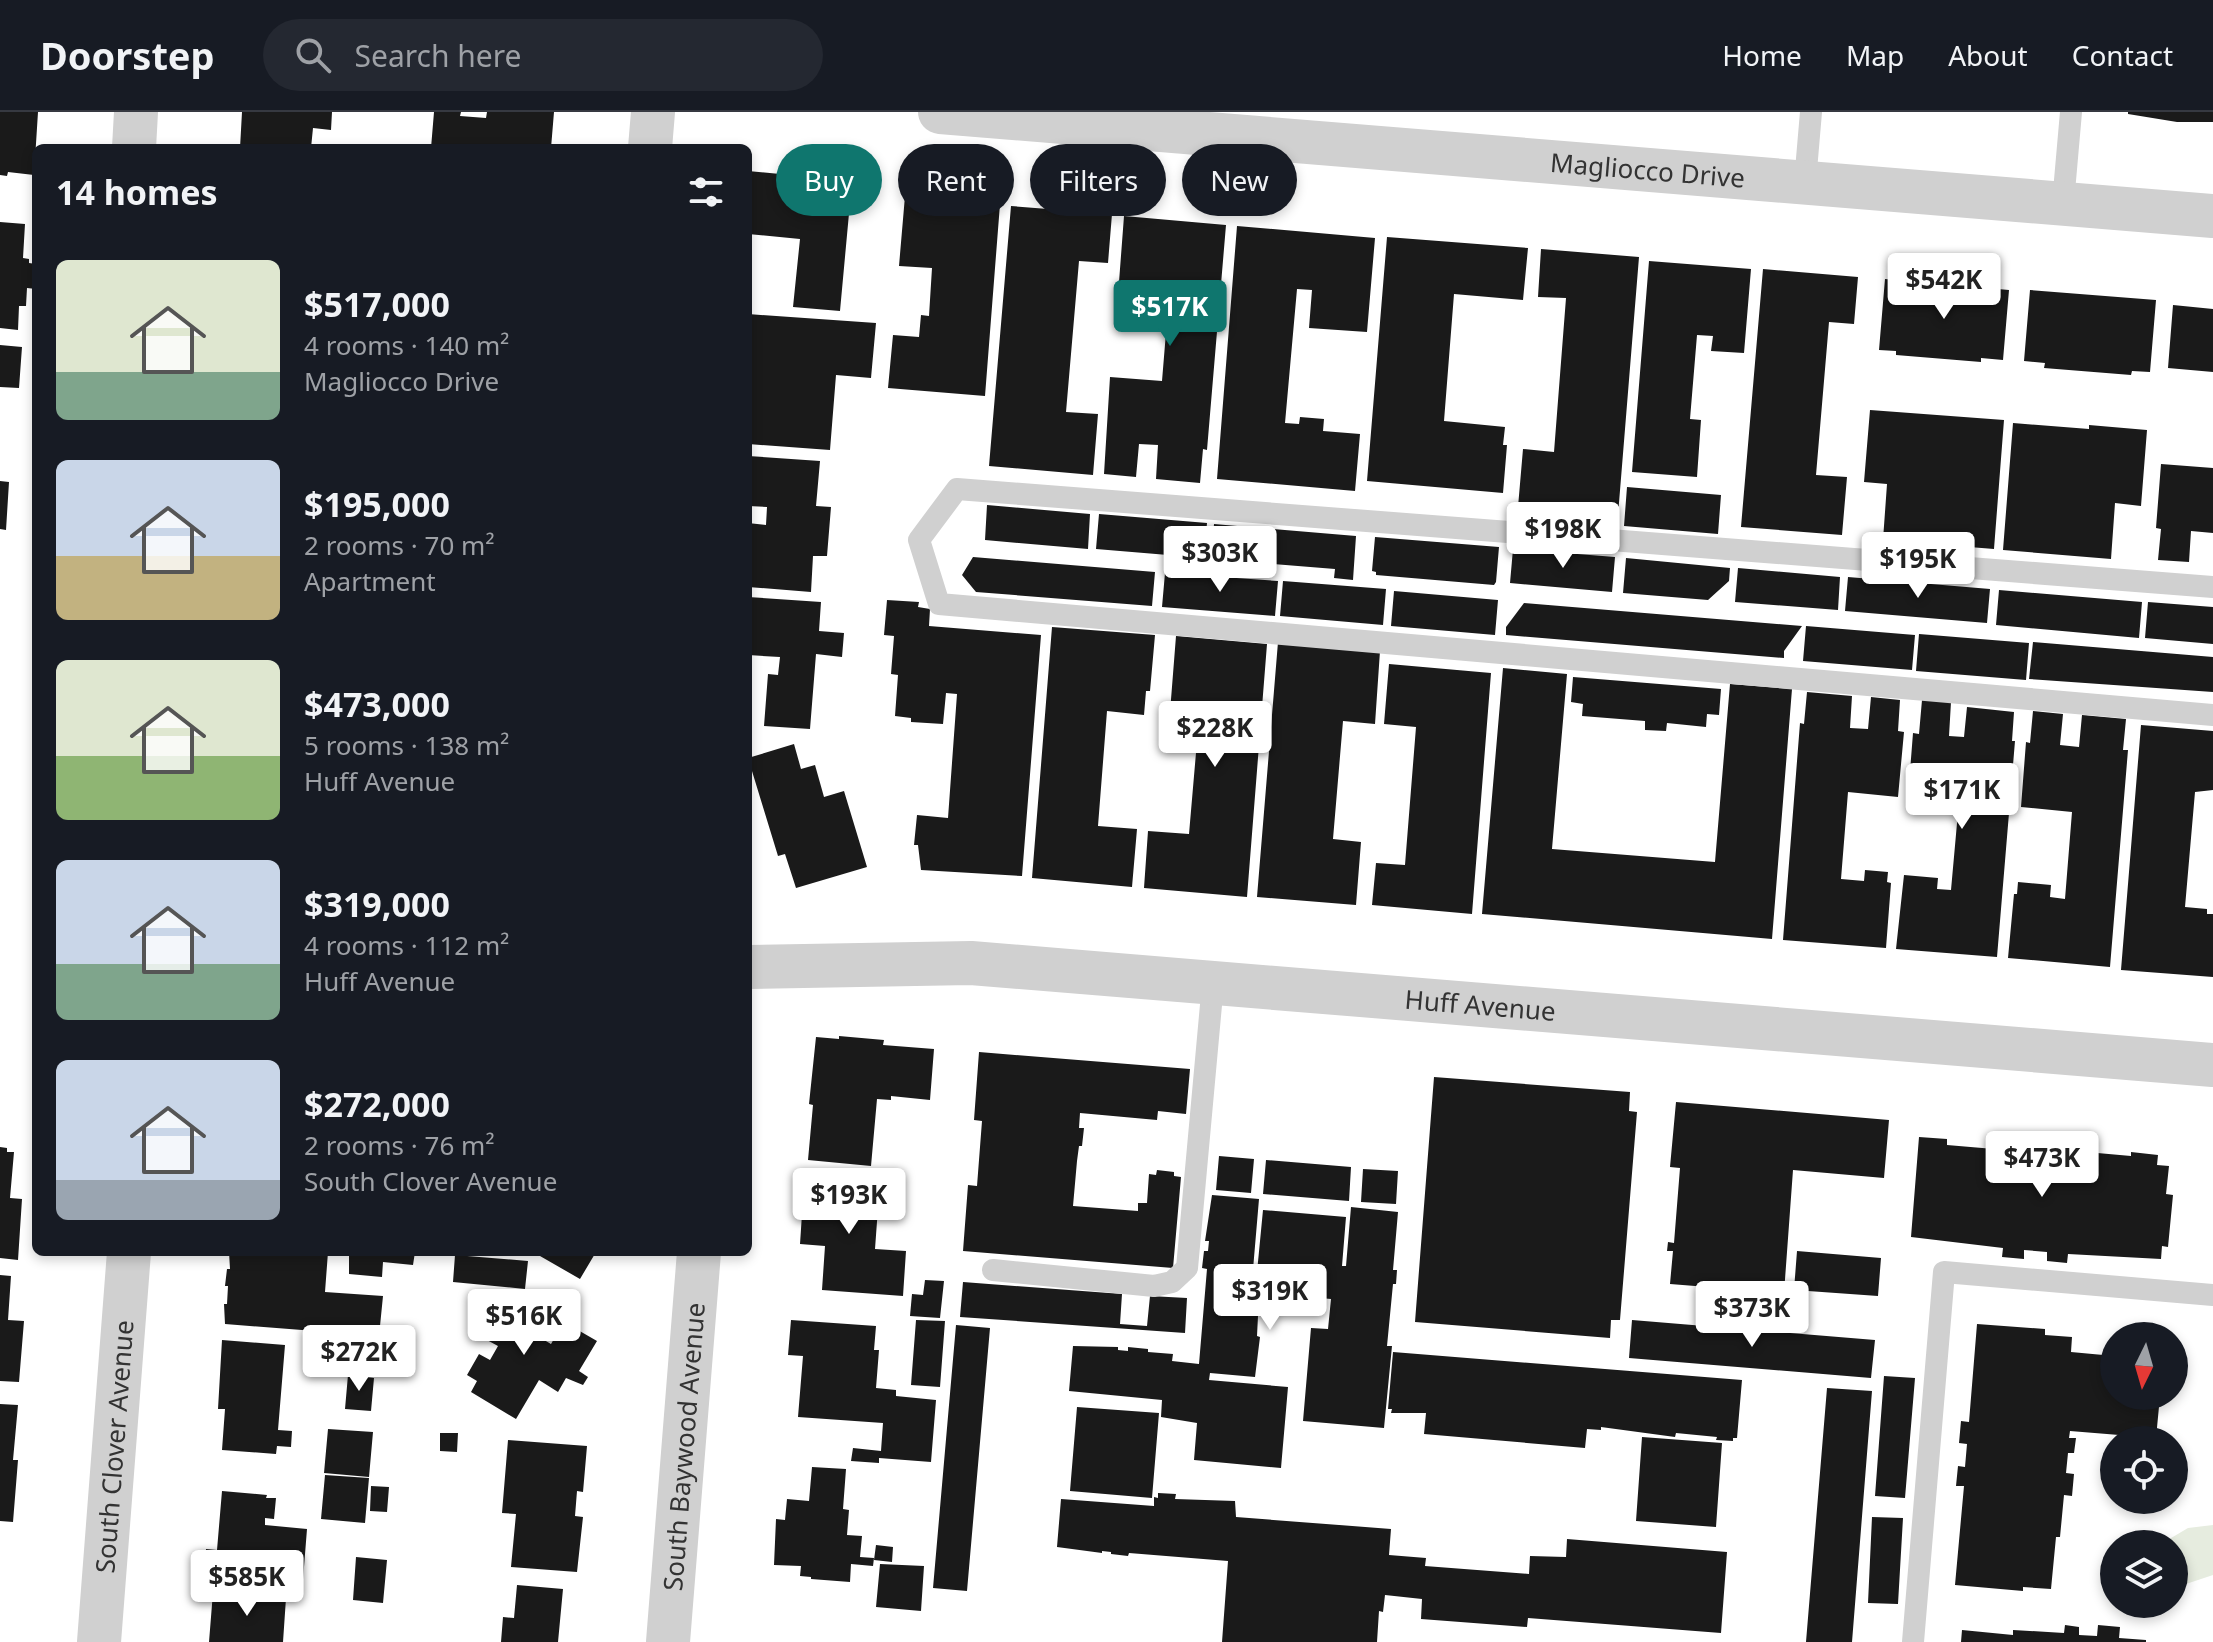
<!DOCTYPE html>
<meta charset="utf-8">
<style>
body{margin:0;font-family:"Noto Sans",sans-serif;background:#242831;color:#f1f3f6;height:100vh;display:flex;flex-direction:column;font-size:30px;white-space:nowrap}
*{box-sizing:border-box;margin:0}
p{font-size:26px;color:#9ea1a6}
.icon{flex:none;width:44px;height:44px;fill:none;stroke:currentColor;stroke-width:2;stroke-linecap:round;stroke-linejoin:round}
.map{position:relative;flex:1;overflow:hidden}
.sheet{position:absolute;left:32px;top:32px;width:720px;height:1112px;display:flex;flex-direction:column;background:#171b24;border-radius:12px;box-shadow:0 4px 12px #0003}
.sheet>*{flex:none}
.top-card{position:absolute;left:776px;top:32px;width:760px;height:72px;display:flex;gap:16px}
.needle{width:52px;rotate:185deg}
.controls{position:absolute;left:2100px;top:1210px;display:grid;gap:16px}
.controls a{display:grid;place-items:center;width:88px;height:88px;border-radius:50%;background:#171b24;box-shadow:0 4px 12px #0003;font-size:40px}
.price{position:absolute;translate:-50% -68px;padding:0 18px;border-radius:8px;background:#fff;color:#222;font-size:26px;line-height:52px;filter:drop-shadow(0 2px 4px #0008)}
.price::after{content:'';position:absolute;left:50%;top:48px;width:24px;height:18px;margin-left:-12px;background:inherit;clip-path:polygon(0 0,100% 0,50% 100%)}
.price.active{background:#0f766e;color:#fff}
ul{padding:0;list-style:none}
li{display:flex;align-items:center;gap:24px;height:200px;padding:0 24px}
li span{display:grid;place-items:center;flex:none;width:224px;height:160px;border-radius:12px;color:#555}
li>.icon{margin-inline-start:auto}
span .icon{width:96px;height:96px;fill:#fffc;stroke-width:1}
li b{font-size:34px}
h2{display:flex;justify-content:space-between;align-items:center;height:96px;padding:0 24px;font-size:34px}
.tag{padding:0 28px;border-radius:36px;background:#171b24;box-shadow:0 4px 12px #0003;font-size:28px;line-height:72px}
.tag.active{background:#0f766e;color:#fff}
header{display:flex;align-items:center;gap:48px;box-sizing:border-box;height:112px;padding:0 40px;background:#171b24;border-bottom:2px solid #363941}
header strong{font-size:38px}
nav{display:flex;gap:44px;margin-inline-start:auto;font-size:28px}
.search{width:560px;height:72px;background:#242831;display:flex;align-items:center;gap:20px;box-sizing:border-box;padding:0 28px;border-radius:44px;color:#9ea1a6;font-size:30px}
.map>svg:first-child{display:block}
.green{fill:#e6ecdf}
.building{fill:#1a1a1a}
.lines{fill:none;stroke-linecap:round;stroke-linejoin:round}
.service{stroke:#d0d0d0;stroke-width:22}
.minor{stroke:#d0d0d0;stroke-width:44}
.labels{text-anchor:middle;dominant-baseline:central;stroke-width:8;stroke-linejoin:round;paint-order:stroke}
.street-label{font-size:26px;fill:#333;stroke:#fff}
</style>
<header>
<strong>Doorstep</strong>
<div class="search"><svg class="icon" aria-label="search" viewBox="0 0 24 24"><circle cx="10" cy="10" r="6"/><path d="M15 15l6 6"/></svg>Search here</div>
<nav><a>Home</a><a>Map</a><a>About</a><a>Contact</a></nav>
</header>
<div class="map">
<svg width="2213" height="1530" viewBox="0 0 2213 1530">
<rect width="100%" height="100%" fill="#fff"/>
<!-- green -->
<path class="green" d="M2213 1413V1463L2174 1476V1432H2161L2188 1416Z"/>
<!-- building -->
<path class="building" d="M0 0H38L34 63 8 60 7 64 0 63Z
M242 0H332L331 18 313 16 311 36H240Z
M434 0H461L460 4 486 6 487 0H554L551 36H431Z
M2128 0H2213V10H2177L2128 2Z
M748 59 852 69 840 199 793 195 800 127 748 122Z
M905 84 1000 92 985 284 888 276 893 223 919 225 921 203 929 204 932 156 899 154Z
M1011 94 1112 102 1108 151 1079 149 1066 300 1098 302 1093 363 989 354Z
M1124 104 1226 113 1207 338 1203 337 1200 371 1156 367 1158 333 1139 332 1136 365 1104 362 1110 265 1162 269 1168 196 1160 195V188L1138 186 1139 172 1119 170Z
M0 110 25 112 23 146 29 147V151L36 152V177L27 176 26 194H19L18 218 0 216Z
M1237 114 1375 126 1367 220 1309 216 1312 178 1297 177 1285 311 1299 312 1300 305 1324 307 1323 319 1360 322 1355 379 1217 367Z
M1387 125 1528 136 1523 188 1454 182 1444 309 1505 315 1503 333H1507L1503 381 1367 369Z
M1541 137 1639 145 1618 403 1518 395 1523 337 1554 340 1566 186 1538 185Z
M1649 149 1751 157 1744 241 1711 239 1713 224 1697 223 1690 307 1701 308 1697 365 1632 360Z
M1763 157 1858 165 1854 212 1829 210 1816 363 1847 365 1842 423 1741 415Z
M1885 167 2009 178 2003 248 1981 246V250L1896 243V239L1879 238Z
M2030 178 2156 188 2150 260 2132 259 2131 263 2044 256 2045 251 2024 249Z
M2173 193 2213 197V260L2168 256Z
M748 202 876 211 871 266 836 263 830 338 748 332Z
M0 233 22 235 19 276 0 275Z
M1870 298 2004 308 1994 437 1883 428 1887 372 1864 370Z
M2013 311 2089 317V313L2147 318 2141 394 2115 391 2111 447 2003 438Z
M748 344 820 349 816 394 831 395 827 444H813L811 480 748 475V411L766 413 767 395 748 394Z
M2161 352 2213 356V421L2191 419 2189 450 2158 448 2161 417 2156 416Z
M0 369 9 370 6 418 0 417Z
M1627 375 1721 383 1718 422 1624 414Z
M987 393 1090 402 1088 437 985 428Z
M1099 402 1207 411 1204 446 1096 437Z
M1214 412 1356 424 1353 468 1334 466 1335 457 1211 447Z
M1375 425 1499 435 1496 470 1494 473 1376 463V460L1372 459Z
M1513 437 1615 445 1612 480 1510 471Z
M973 445 1155 460 1152 494 976 480 962 463Z
M1626 446 1730 456 1729 469 1708 488 1623 481Z
M1738 456 1840 465 1838 498 1735 490Z
M1165 461 1278 469 1275 504 1162 495Z
M1848 465 1990 477 1987 511 1845 499Z
M1283 469 1386 477 1383 513 1280 504Z
M1999 478 2142 490 2139 526 1996 513Z
M1394 479 1498 488 1495 523 1391 514Z
M748 485 821 490 819 519 844 521 842 545 816 542 810 617 764 614 768 562 778 563 780 545 748 543Z
M887 488 919 490 918 495 930 497 929 514 1041 523 1022 764 921 758 918 733H914L917 703 948 706 957 582 946 581 943 612 911 610V606L895 604 898 563 891 562 894 524 884 523Z
M2148 490 2213 495V532L2145 526Z
M1524 491 1802 514 1784 539V546L1506 523V515Z
M1806 514 1915 523 1912 558 1803 549Z
M1052 515 1155 523 1150 579H1146L1144 603 1107 599 1098 714 1137 717 1132 775 1032 766Z
M1919 522 2029 531 2026 568 1916 559Z
M1176 524 1267 532 1247 785 1144 776 1148 719 1189 722 1199 606H1192V602L1170 600Z
M1278 530 1380 539 1375 612 1343 609 1333 727 1361 730 1356 793 1257 785Z
M2033 530 2213 545V580L2029 567Z
M1389 552 1491 561 1472 802 1372 793 1376 751 1405 753 1416 615 1384 612Z
M1503 556 1567 562 1552 737 1715 750 1730 572 1792 577 1772 827 1482 802Z
M1573 565 1721 577 1719 603 1707 602 1706 615 1667 611 1666 619 1645 618V609L1582 604 1583 592 1571 590Z
M1807 580 1852 584 1850 616 1868 617 1871 585 1900 588 1898 619 1904 620 1898 685 1848 680 1841 767 1864 769 1865 758 1888 760 1887 770 1891 771 1886 836 1783 828 1800 611 1804 612Z
M1922 588 1951 590 1949 624 1964 625 1967 595 2014 600 2012 629H2015L1997 845 1896 837 1904 763 1938 766 1937 777 1951 778 1959 689 1908 685 1913 621 1919 622Z
M2033 599 2063 602 2060 633 2079 635 2082 603 2126 607 2123 638H2128L2110 855 2008 846 2014 782H2017L2018 770 2051 773 2050 785 2065 787 2072 700 2021 695 2026 630 2030 631Z
M2141 613 2213 619V678L2195 680 2185 795 2207 797V802H2213V865L2121 858Z
M794 632 801 657 815 653 824 685 844 679 867 755 796 776 785 742 778 744 748 646Z
M839 924 884 928 883 933 934 937 930 988 891 984V988L877 987 871 1054 808 1048 813 993 809 992 816 925 839 927Z
M979 940 1190 957 1186 1002 1158 999 1157 1008 1080 1001 1079 1016H1084L1082 1034H1079L1077 1049 1073 1094 1138 1099V1091H1147L1149 1062 1156 1063 1157 1058 1174 1060V1064L1181 1065 1173 1156 963 1139 968 1073 977 1074 982 1009 974 1008Z
M1434 965 1630 980 1629 999 1637 1000 1620 1208H1611L1610 1226 1415 1210Z
M1676 990 1889 1008 1884 1066 1793 1058 1784 1181 1670 1172 1673 1139H1667L1668 1130 1674 1131 1680 1056 1670 1055Z
M2035 1022 2063 1024 2062 1033 2075 1034V1039L2131 1044V1040L2158 1043 2157 1053 2169 1054 2166 1082 2173 1083 2168 1135 2162 1134 2161 1147 2068 1142 2067 1151 2047 1149V1140L2024 1138V1147L2002 1145 2003 1136 1911 1125 1919 1025 1947 1027V1033L1994 1037 1995 1032 2011 1033V1029L2034 1030Z
M0 1035 7 1036V1040H14L10 1086 22 1087 18 1148 0 1146Z
M1219 1044 1254 1047 1251 1081 1216 1078Z
M1266 1048 1351 1055 1349 1089 1263 1082Z
M805 1057 855 1062 854 1080 879 1082 875 1137 906 1139 903 1184 822 1178 825 1134 800 1132Z
M1363 1057 1398 1059 1396 1092 1361 1090Z
M1212 1083 1259 1087 1251 1181H1255L1263 1098 1346 1105 1342 1154H1346L1351 1095 1398 1100 1393 1158H1397L1396 1172H1393L1387 1234H1392L1384 1316 1303 1309 1311 1216 1328 1217 1331 1187 1264 1181 1262 1204H1258L1257 1224 1260 1225 1255 1265 1210 1261 1209 1268 1288 1275 1281 1356 1194 1348 1197 1311 1161 1305 1162 1288 1069 1279 1073 1234 1118 1235V1238L1128 1239V1235L1148 1237V1240L1173 1242 1172 1249 1199 1252 1207 1157 1202 1156 1204 1139H1208L1209 1129H1205Z
M1797 1139 1881 1146 1878 1184 1794 1178Z
M229 1140H328L325 1180 383 1184 379 1224 225 1212 224 1192H227L228 1174H225L227 1157H230Z
M349 1140H415L413 1153 383 1150 382 1165 349 1162Z
M542 1140H596L580 1167 540 1144Z
M455 1143 528 1149 525 1177 453 1170Z
M0 1163 11 1164 8 1208 24 1209 19 1270 0 1269Z
M925 1168 944 1169 940 1206 910 1204 912 1182 923 1183Z
M963 1170 1122 1182 1120 1212 1147 1214 1150 1184 1187 1186 1185 1221 960 1205Z
M497 1180 536 1203 527 1218 551 1232 564 1210 597 1229 579 1259 588 1265 583 1273 566 1266 558 1280 539 1268 516 1307 471 1280 477 1269 467 1263 479 1242 490 1248 498 1234 474 1221Z
M791 1208 876 1214 874 1238H879L876 1276 896 1278V1284L936 1288 931 1350 879 1346V1351L851 1349 853 1336 881 1339 883 1311 798 1305 803 1244 788 1243Z
M916 1208 945 1209 940 1275 911 1273Z
M1632 1208 1875 1228 1871 1266 1629 1246Z
M1977 1212 2045 1217V1223L2072 1225 2071 1240 2114 1244V1284H2160L2156 1326 2070 1319 2069 1326H2076L2074 1341H2068L2066 1361 2074 1362 2072 1384 2064 1383 2060 1425H2056L2051 1477 2023 1475V1479L1955 1473 1964 1374H1956L1958 1354 1965 1355 1967 1332 1959 1331 1961 1309 1969 1310Z
M956 1213 990 1216 967 1479 933 1476Z
M222 1228 285 1233 278 1318 292 1319 291 1335 277 1334 276 1342 222 1338 225 1297H218Z
M1393 1240 1742 1268 1737 1326H1733V1329L1716 1328 1717 1325 1676 1321 1675 1325 1601 1315V1318L1587 1317 1585 1336 1424 1322 1426 1301H1391L1392 1297H1388Z
M348 1263 374 1266 371 1299 345 1297Z
M1884 1264 1915 1266 1905 1386 1875 1384Z
M1827 1276 1872 1279 1852 1530H1806Z
M0 1292 18 1293 13 1348H18L13 1410 0 1409Z
M1077 1295 1159 1301 1152 1386 1070 1379Z
M328 1317 373 1320 369 1365 324 1361Z
M440 1321H458L457 1340 440 1339Z
M1642 1325 1722 1331 1716 1415 1636 1409Z
M508 1328 587 1334 583 1380 577 1379 575 1404 583 1405 577 1460 511 1455 516 1402 502 1401Z
M812 1355 846 1357 843 1397 849 1398 847 1423 862 1424 860 1445 874 1446 873 1454 851 1452 850 1470 811 1467V1465L800 1464 801 1454 774 1453 776 1407 785 1408 787 1387 809 1389Z
M325 1363 369 1366 365 1411 321 1407Z
M371 1374 389 1375 387 1400 370 1399Z
M222 1379 267 1383 266 1386H276L274 1407 265 1406V1413L307 1417 302 1480 203 1472 206 1437 217 1438Z
M1158 1381 1176 1382 1175 1387 1235 1389 1236 1405 1391 1417 1389 1443 1426 1446 1425 1454 1529 1462 1530 1444 1566 1445 1567 1427 1727 1440 1721 1521 1528 1506 1527 1515 1421 1507 1422 1487 1385 1483 1383 1500 1379 1499 1377 1530H1222L1228 1449 1129 1441 1128 1444 1111 1442V1440L1102 1439V1441L1057 1435 1061 1387 1154 1394V1385L1158 1386Z
M1872 1405 1903 1406 1898 1492 1868 1491Z
M876 1433 893 1435 892 1450 874 1448Z
M356 1445 387 1448 383 1491 353 1488Z
M880 1452 924 1454 921 1499 876 1495Z
M517 1473 563 1477 558 1530H501L503 1505 514 1506Z
M213 1480 286 1486 283 1530H209Z
M2065 1513 2079 1515V1523L2097 1524 2098 1513 2120 1515 2119 1526 2146 1528V1530H1961L1962 1518 2013 1523V1518L2064 1521Z"/>
<g class="lines">
<!-- service -->
<path class="service" d="M1805 70 1811 0
M2063 91 2071 0
M2213 475 957 377 919 428 939 492 2213 603
M993 1158 1154 1174 1172 1170 1187 1156 1213 871
M1913 1530 1944 1160 2213 1183"/>
<!-- minor -->
<g class="minor">
<path id="s1" d="M940 0 2213 104"/>
<path d="M134 36 136 0"/>
<path d="M650 36 653 0"/>
<path id="s2" d="M748 855 971 851 2213 953"/>
<path id="s3" d="M99 1530 129 1140"/>
<path id="s4" d="M668 1530 699 1140"/>
</g>
</g>
<g class="labels">
<!-- street labels -->
<g class="street-label">
<text stroke="none"><textPath href="#s1" startOffset="710">Magliocco Drive</textPath></text>
<text stroke="none"><textPath href="#s2" startOffset="734">Huff Avenue</textPath></text>
<text stroke="none"><textPath href="#s3" startOffset="196">South Clover Avenue</textPath></text>
<text stroke="none"><textPath href="#s4" startOffset="196">South Baywood Avenue</textPath></text>
</g>
</g>
</svg>
<div class="controls">
<a><svg class="needle" viewBox="-14 -14 28 28"><path d="M0-13l5 13h-10z" fill="#e53935"/><path d="M0 13l5-13h-10z" fill="#9ea1a6"/></svg></a>
<a><svg class="icon" aria-label="locate" viewBox="0 0 24 24"><circle cx="12" cy="12" r="6"/><path d="M12 2v4M12 18v4M2 12h4M18 12h4"/></svg></a>
<a><svg class="icon" aria-label="layers" viewBox="0 0 24 24"><path d="M12 4l9 5-9 5-9-5zM3 14l9 5 9-5"/></svg></a>
</div>
<b class="price" style="left:1944px;top:209px">$542K</b>
<b class="price active" style="left:1170px;top:236px">$517K</b>
<b class="price" style="left:1563px;top:458px">$198K</b>
<b class="price" style="left:1220px;top:482px">$303K</b>
<b class="price" style="left:1918px;top:488px">$195K</b>
<b class="price" style="left:1215px;top:657px">$228K</b>
<b class="price" style="left:1962px;top:719px">$171K</b>
<b class="price" style="left:2042px;top:1087px">$473K</b>
<b class="price" style="left:849px;top:1124px">$193K</b>
<b class="price" style="left:1270px;top:1220px">$319K</b>
<b class="price" style="left:1752px;top:1237px">$373K</b>
<b class="price" style="left:524px;top:1245px">$516K</b>
<b class="price" style="left:359px;top:1281px">$272K</b>
<b class="price" style="left:247px;top:1506px">$585K</b>
<div class="top-card">
<a class="tag active">Buy</a>
<a class="tag">Rent</a>
<a class="tag">Filters</a>
<a class="tag">New</a>
</div>
<section class="sheet">
<h2>14 homes<svg class="icon" aria-label="filters" viewBox="0 0 24 24"><path d="M4 7h16M4 17h16"/><circle cx="9" cy="7" r="2"/><circle cx="15" cy="17" r="2"/></svg></h2>
<ul>
<li><span style="background:linear-gradient(#dfe7d0 70%,#7fa58c 0)"><svg class="icon" aria-label="home" viewBox="0 0 24 24"><path d="M3 11l9-7 9 7M6 9v11h12V9"/></svg></span><div><b>$517,000</b><p>4 rooms · 140 m²</p><p>Magliocco Drive</p></div></li>
<li><span style="background:linear-gradient(#c9d6e8 60%,#c2b280 0)"><svg class="icon" aria-label="home" viewBox="0 0 24 24"><path d="M3 11l9-7 9 7M6 9v11h12V9"/></svg></span><div><b>$195,000</b><p>2 rooms · 70 m²</p><p>Apartment</p></div></li>
<li><span style="background:linear-gradient(#dfe7d0 60%,#8fb573 0)"><svg class="icon" aria-label="home" viewBox="0 0 24 24"><path d="M3 11l9-7 9 7M6 9v11h12V9"/></svg></span><div><b>$473,000</b><p>5 rooms · 138 m²</p><p>Huff Avenue</p></div></li>
<li><span style="background:linear-gradient(#c9d6e8 65%,#7fa58c 0)"><svg class="icon" aria-label="home" viewBox="0 0 24 24"><path d="M3 11l9-7 9 7M6 9v11h12V9"/></svg></span><div><b>$319,000</b><p>4 rooms · 112 m²</p><p>Huff Avenue</p></div></li>
<li><span style="background:linear-gradient(#c9d6e8 75%,#9aa5b1 0)"><svg class="icon" aria-label="home" viewBox="0 0 24 24"><path d="M3 11l9-7 9 7M6 9v11h12V9"/></svg></span><div><b>$272,000</b><p>2 rooms · 76 m²</p><p>South Clover Avenue</p></div></li>
</ul>
</section>
</div>
